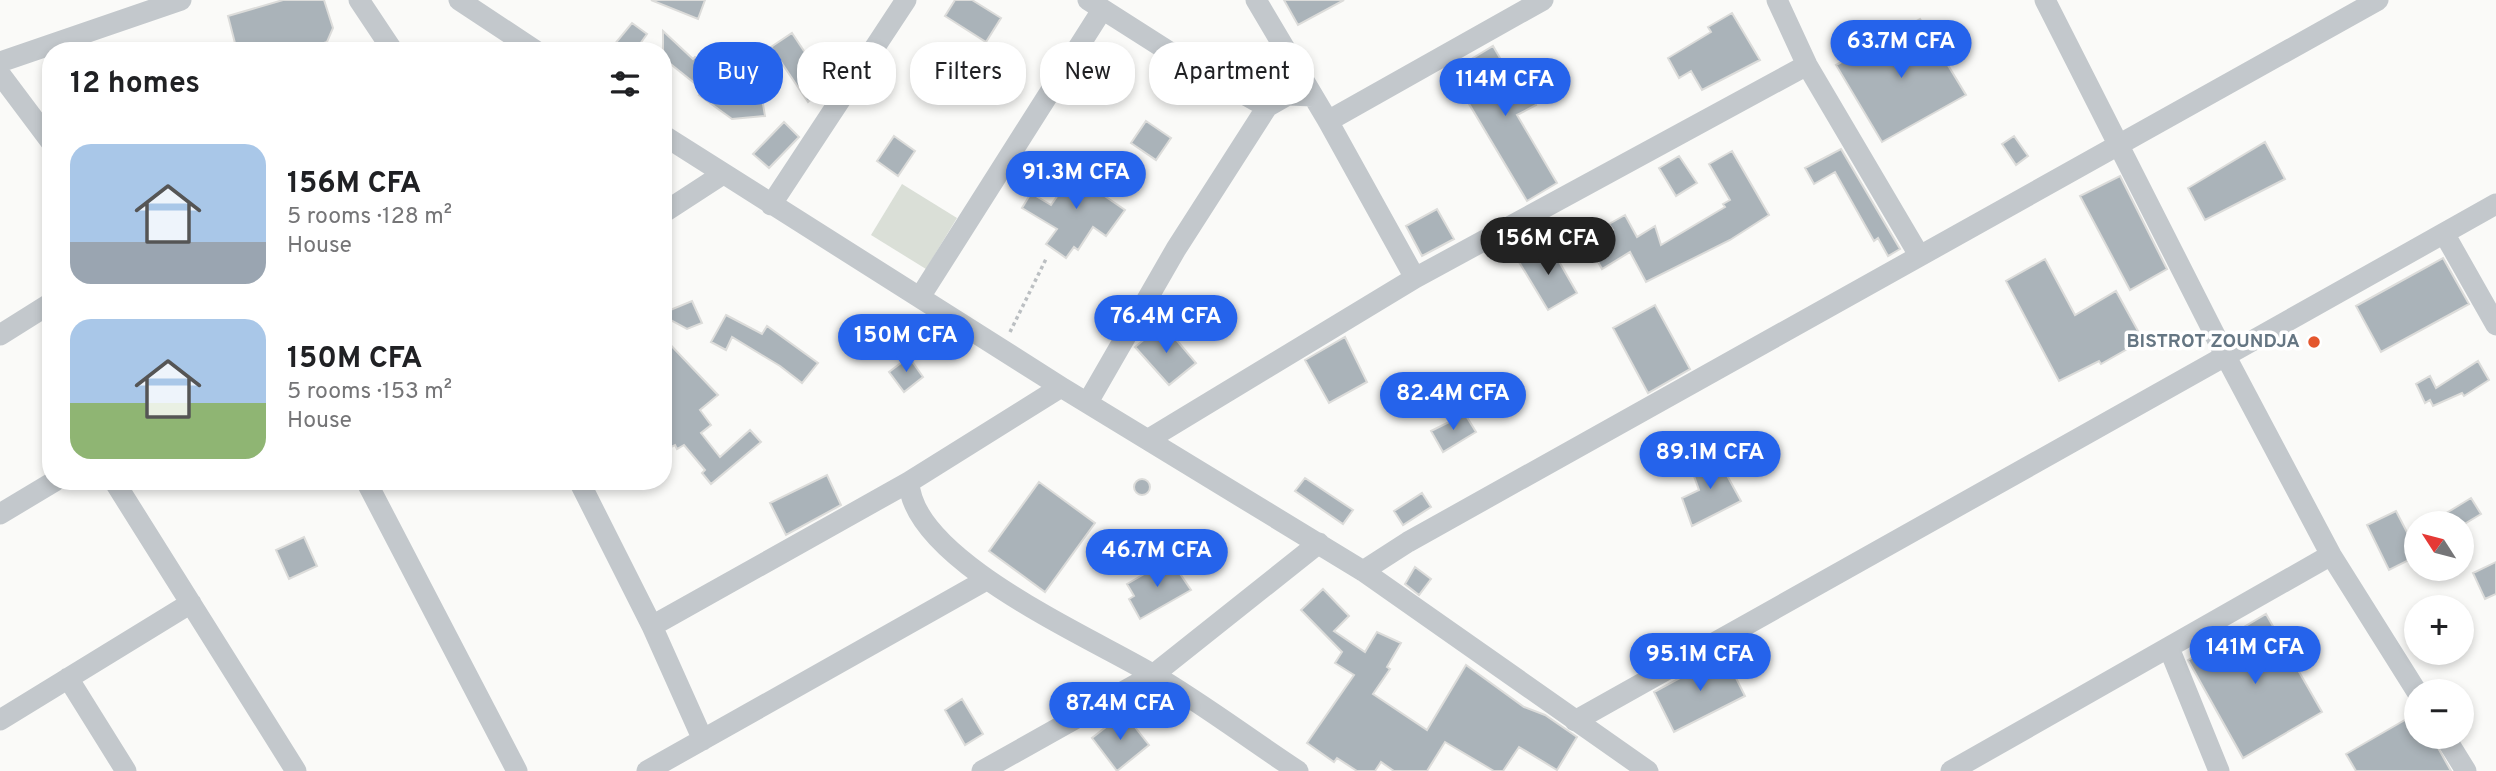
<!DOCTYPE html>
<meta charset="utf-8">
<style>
body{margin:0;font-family:Overpass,sans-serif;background:#f6f6f6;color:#202124;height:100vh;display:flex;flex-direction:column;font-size:26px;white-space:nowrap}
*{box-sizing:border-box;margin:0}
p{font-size:23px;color:#757577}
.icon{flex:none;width:38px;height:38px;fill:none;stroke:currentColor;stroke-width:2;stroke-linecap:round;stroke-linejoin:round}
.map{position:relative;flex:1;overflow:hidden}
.panel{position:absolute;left:42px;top:42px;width:630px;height:448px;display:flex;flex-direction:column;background:#fff;border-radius:28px;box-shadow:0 4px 10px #0003}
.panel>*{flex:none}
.hud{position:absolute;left:693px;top:42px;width:665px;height:63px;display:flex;gap:14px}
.needle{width:46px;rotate:306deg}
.controls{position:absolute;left:2404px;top:511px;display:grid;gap:14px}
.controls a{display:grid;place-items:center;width:70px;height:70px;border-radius:50%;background:#fff;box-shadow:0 4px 10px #0003;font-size:35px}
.price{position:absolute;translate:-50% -60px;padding:0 16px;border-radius:24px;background:#2563eb;color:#fff;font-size:23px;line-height:46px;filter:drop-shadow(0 2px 4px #0008)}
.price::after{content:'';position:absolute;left:50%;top:42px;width:21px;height:16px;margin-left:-10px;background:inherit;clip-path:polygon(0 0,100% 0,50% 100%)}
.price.active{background:#222;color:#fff}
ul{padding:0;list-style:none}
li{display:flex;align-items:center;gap:21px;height:175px;padding:0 28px}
li span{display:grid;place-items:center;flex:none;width:196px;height:140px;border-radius:21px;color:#555}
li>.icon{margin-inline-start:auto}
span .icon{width:84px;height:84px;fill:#fffc;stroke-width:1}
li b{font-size:30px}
h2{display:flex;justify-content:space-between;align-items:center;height:84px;padding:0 28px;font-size:30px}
.chip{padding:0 24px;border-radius:28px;background:#fff;box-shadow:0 4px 10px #0003;font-size:24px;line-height:63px}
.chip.active{background:#2563eb;color:#fff}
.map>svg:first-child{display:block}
.green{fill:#dadfd7}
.building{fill:#aab3b9;stroke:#dcdcda;stroke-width:2}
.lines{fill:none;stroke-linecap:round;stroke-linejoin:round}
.path{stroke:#bbbfc2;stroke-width:3.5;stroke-dasharray:3.5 3.5;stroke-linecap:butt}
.minor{stroke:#c3c8cc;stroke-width:21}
.poi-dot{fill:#e4572e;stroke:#fff;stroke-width:2.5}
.labels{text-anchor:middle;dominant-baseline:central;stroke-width:7;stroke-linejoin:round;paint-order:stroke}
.poi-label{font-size:19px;font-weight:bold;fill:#657683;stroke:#fff;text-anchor:end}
</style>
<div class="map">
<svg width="2496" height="771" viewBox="0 0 2496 771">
<rect width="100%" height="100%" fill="#fafaf8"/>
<!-- green -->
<path class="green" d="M902 184 957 218 926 269 871 235Z"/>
<!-- building -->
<path class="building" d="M283 0H324L333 28 327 42 300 51H237L228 16Z
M651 0H705L698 19Z
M955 0H972L1001 18 986 42 945 16Z
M1284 0H1344L1298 25Z
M1732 13 1760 60 1702 90 1691 71 1679 78 1668 58 1711 32 1708 27Z
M1920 19 1966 95 1882 142 1836 65Z
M632 23 647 34 635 51H609Z
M663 31 693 59 695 57 711 70 730 46 747 59 718 97 761 92 765 116 732 119 699 95 703 90 663 58Z
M792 33 816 69 809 73 823 89 808 102 771 47Z
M1493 46 1511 77 1518 73 1536 105 1517 115 1557 183 1527 201 1450 72Z
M1146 121 1171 138 1156 160 1131 143Z
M784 122 799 137 769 168 753 154Z
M894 136 915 151 898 176 877 161Z
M2014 136 2028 156 2016 165 2002 144Z
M2265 142 2285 179 2205 220 2188 188Z
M1841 149 1900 249 1888 256 1878 238 1874 241 1835 172 1814 184 1805 168Z
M1732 151 1769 215 1730 240 1646 282 1630 252 1602 269 1588 244 1613 230 1609 224 1625 215 1637 237 1655 226 1661 245 1725 207 1723 204 1730 200 1709 164Z
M1679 156 1697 183 1676 196 1659 168Z
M1081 162 1104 177 1096 190 1125 210 1106 236 1093 227 1078 250 1074 247 1066 258 1046 244 1057 229 1022 208 1031 193 1051 205Z
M2120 176 2167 269 2130 290 2080 196Z
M1437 209 1454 239 1422 256 1406 226Z
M1549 244 1577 293 1548 310 1519 262Z
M2443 258 2469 304 2381 352 2356 306Z
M2045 259 2075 315 2116 291 2143 340 2101 364 2099 361 2059 381 2006 281Z
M692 301 702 323 687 329 663 316V313Z
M1655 305 1690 369 1648 393 1613 328Z
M726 315 762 334 767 326 818 363 802 383 780 366 732 337 726 350 711 342Z
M1163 324 1196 363 1169 385 1135 347Z
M663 337 718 395 700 410 711 425 701 433 720 457 750 430 761 442 711 484 702 473 705 470 684 445 677 449 675 445 663 451Z
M1345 337 1367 382 1329 403 1305 360Z
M909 357 923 377 904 392 889 372Z
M2478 361 2489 380 2464 396 2462 393 2433 406 2430 400 2425 403 2416 384 2430 376 2436 388Z
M1465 414 1476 432 1443 452 1431 431Z
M1711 446 1741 501 1692 526 1682 498 1699 490 1694 476Z
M827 475 841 505 786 535 770 503Z
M1305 478 1353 510 1343 524 1295 491Z
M1134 487a8 8 0 1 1 16 0a8 8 0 1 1-16 0Z
M1039 482 1095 523 1045 592 989 551Z
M1422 493 1431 507 1403 525 1394 511Z
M2471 498 2481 514 2466 523H2430Z
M2396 511 2409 536 2417 531V556L2389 570 2367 525Z
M304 537 317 566 289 579 276 550Z
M1170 559 1191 590 1140 619 1129 599 1134 596 1127 584Z
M2496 562V594L2485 599 2473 573Z
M1415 567 1431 579 1419 595 1405 584Z
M1323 589 1349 616 1334 631 1365 652 1377 632 1401 643 1387 667 1390 669 1373 694 1427 730 1466 665 1524 707 1545 715 1577 737 1557 770 1519 747 1503 771H1494L1445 742 1427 771H1394L1381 762 1375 771H1357L1337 758 1334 762 1307 743 1354 675 1335 663 1342 652 1301 610Z
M2266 614 2322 712 2243 758 2188 660Z
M1724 654 1745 696 1674 732 1654 692Z
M962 699 983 734 965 745 945 710Z
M1124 713 1149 745 1117 771 1092 738Z
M2417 713V737H2432L2451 771H2356L2346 754Z"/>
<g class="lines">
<!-- path -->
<path class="path" d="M1010 332 1047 257"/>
<!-- minor -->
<path class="minor" d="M359 0 393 51
M459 0 536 51
M1088 0 1176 56 1267 107
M1256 0 1328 121 1415 278
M1777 0 1807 65 1919 255
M2045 0 2225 355 2331 555 2417 692
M0 62 181 0
M0 74 51 142
M1328 121 1543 0
M663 135 1061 387 1363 571 1648 771
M771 205 906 0
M663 213 723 174
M2445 235 2496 325
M920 297 1102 10
M0 335 51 303
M1088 402 1176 249 1267 107 1288 95 1313 96
M1149 439 1415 278 1807 65
M114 481 296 771
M366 481 517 771
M579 481 652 626 703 740
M909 482C912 560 1090 637 1152 674 1202 703 1249 739 1298 771
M0 514 55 481
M1363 571 1408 542 2378 0
M652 626 909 482 1061 387
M2169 648 2219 771
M68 678 126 771
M0 720 191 603
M1575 721 2496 204
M2445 737 2466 771
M647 771 986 580
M982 771 1153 675 1319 543
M1951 771 2331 555"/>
</g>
<!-- markers -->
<circle class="poi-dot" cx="2314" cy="342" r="7"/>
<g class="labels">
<!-- poi labels -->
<g class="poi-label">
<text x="2300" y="342">BISTROT ZOUNDJA</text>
</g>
</g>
</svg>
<div class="controls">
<a><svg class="needle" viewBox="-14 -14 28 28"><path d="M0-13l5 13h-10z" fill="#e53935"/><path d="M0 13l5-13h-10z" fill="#757577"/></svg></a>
<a>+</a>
<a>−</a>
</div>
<b class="price" style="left:1901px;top:80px">63.7M CFA</b>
<b class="price" style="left:1505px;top:118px">114M CFA</b>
<b class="price" style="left:1076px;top:211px">91.3M CFA</b>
<b class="price active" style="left:1548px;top:277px">156M CFA</b>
<b class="price" style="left:1166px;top:355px">76.4M CFA</b>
<b class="price" style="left:906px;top:374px">150M CFA</b>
<b class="price" style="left:1453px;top:432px">82.4M CFA</b>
<b class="price" style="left:1710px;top:491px">89.1M CFA</b>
<b class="price" style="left:1157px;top:589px">46.7M CFA</b>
<b class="price" style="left:2255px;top:686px">141M CFA</b>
<b class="price" style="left:1700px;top:693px">95.1M CFA</b>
<b class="price" style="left:1120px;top:742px">87.4M CFA</b>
<div class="hud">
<a class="chip active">Buy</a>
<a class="chip">Rent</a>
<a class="chip">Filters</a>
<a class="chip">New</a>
<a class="chip">Apartment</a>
</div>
<section class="panel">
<h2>12 homes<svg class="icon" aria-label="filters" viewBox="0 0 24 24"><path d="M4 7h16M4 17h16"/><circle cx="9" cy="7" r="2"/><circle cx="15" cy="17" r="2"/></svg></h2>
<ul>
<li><span style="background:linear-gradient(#a9c7e8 70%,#9aa5b1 0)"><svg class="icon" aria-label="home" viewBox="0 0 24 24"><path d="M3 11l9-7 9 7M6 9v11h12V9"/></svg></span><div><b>156M CFA</b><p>5 rooms · 128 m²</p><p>House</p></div></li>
<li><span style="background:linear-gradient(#a9c7e8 60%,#8fb573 0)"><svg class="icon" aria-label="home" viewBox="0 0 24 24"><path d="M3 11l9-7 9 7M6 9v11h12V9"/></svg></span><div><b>150M CFA</b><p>5 rooms · 153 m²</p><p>House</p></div></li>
</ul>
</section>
</div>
